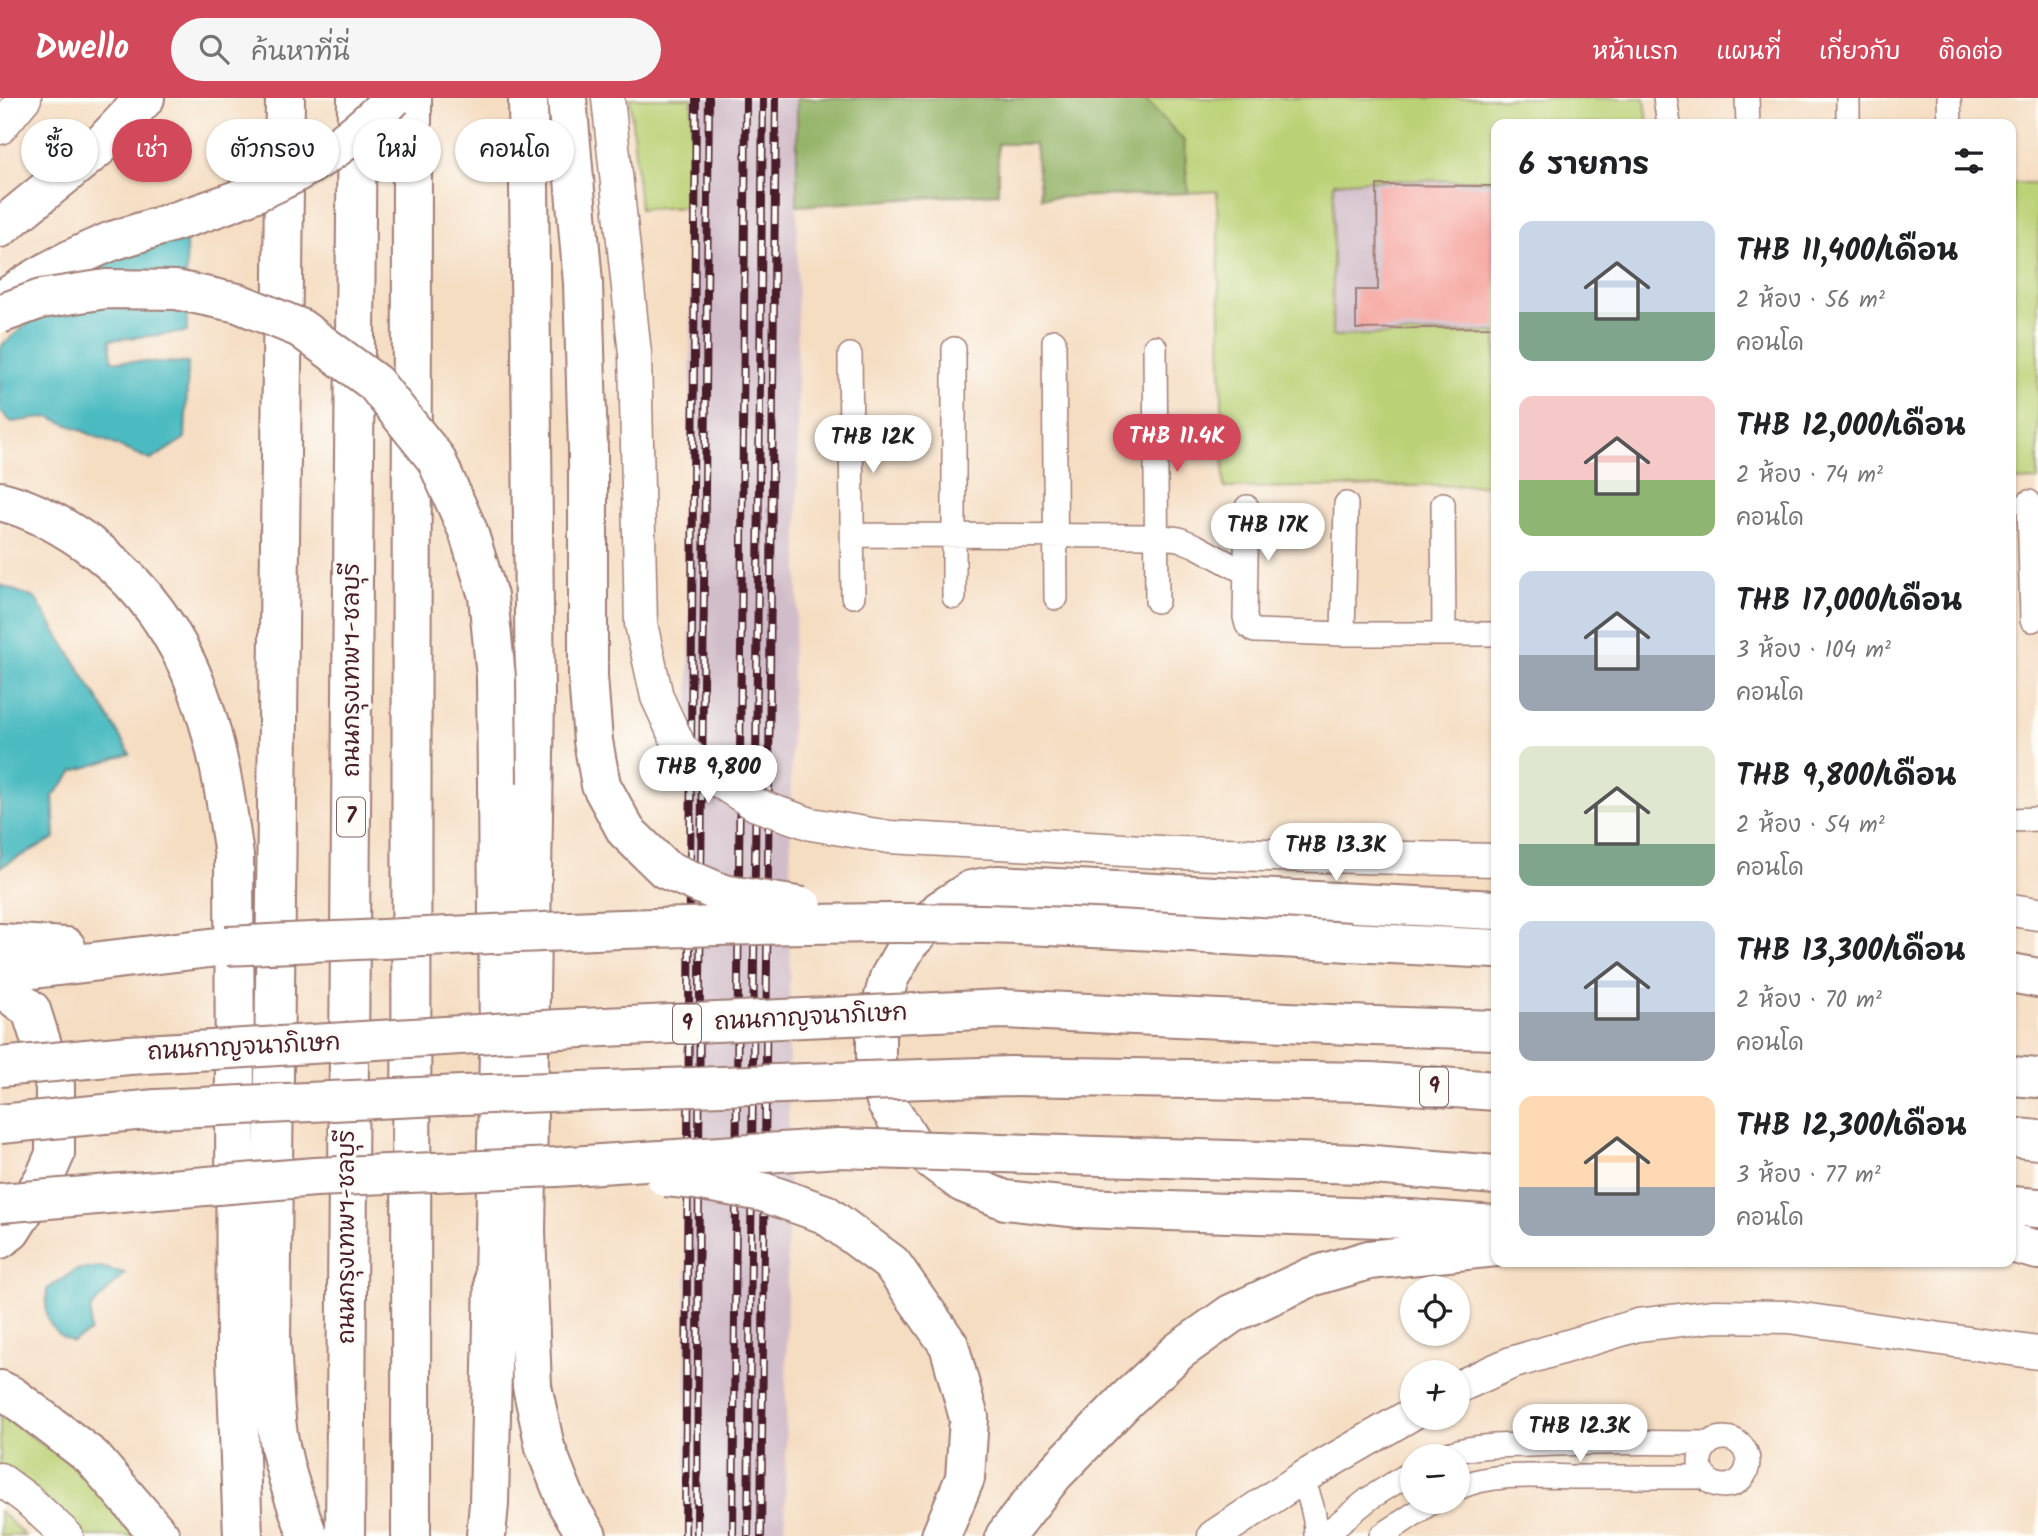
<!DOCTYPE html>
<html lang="th">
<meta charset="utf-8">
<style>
body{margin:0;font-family:Kalam,"Playpen Sans Thai",sans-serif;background:#f6f6f6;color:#202124;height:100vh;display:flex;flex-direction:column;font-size:26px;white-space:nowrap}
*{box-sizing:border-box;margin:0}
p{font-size:23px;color:#757577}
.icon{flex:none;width:38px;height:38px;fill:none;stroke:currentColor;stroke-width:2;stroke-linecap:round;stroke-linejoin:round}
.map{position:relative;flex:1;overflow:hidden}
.drawer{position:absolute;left:1491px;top:21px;width:525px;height:1148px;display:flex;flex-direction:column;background:#fff;border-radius:14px;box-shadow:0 2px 5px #0004}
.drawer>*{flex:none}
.banner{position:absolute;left:21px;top:21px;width:665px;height:63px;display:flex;gap:14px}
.tools{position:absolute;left:1400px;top:1178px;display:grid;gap:14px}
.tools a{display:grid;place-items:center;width:70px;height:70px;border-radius:50%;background:#fff;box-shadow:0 2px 5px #0004;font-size:35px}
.price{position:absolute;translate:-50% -60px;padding:0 16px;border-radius:24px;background:#fff;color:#222;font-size:23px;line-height:46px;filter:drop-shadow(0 2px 4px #0008)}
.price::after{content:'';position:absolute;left:50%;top:42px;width:21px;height:16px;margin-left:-10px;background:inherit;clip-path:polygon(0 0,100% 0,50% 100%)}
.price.current{background:#d1495b;color:#fff}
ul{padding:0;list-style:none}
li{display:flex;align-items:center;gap:21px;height:175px;padding:0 28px}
li span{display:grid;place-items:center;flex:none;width:196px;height:140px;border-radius:14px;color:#555}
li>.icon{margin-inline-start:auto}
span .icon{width:84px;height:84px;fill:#fffc;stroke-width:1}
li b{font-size:30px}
h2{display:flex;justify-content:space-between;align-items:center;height:84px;padding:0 28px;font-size:30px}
.chip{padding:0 24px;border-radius:32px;background:#fff;box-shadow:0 2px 5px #0004;font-size:24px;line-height:63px}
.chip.current{background:#d1495b;color:#fff}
header{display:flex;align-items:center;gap:42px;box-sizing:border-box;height:98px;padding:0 35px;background:#d1495b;color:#fff}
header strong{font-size:33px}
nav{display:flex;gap:38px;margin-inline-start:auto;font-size:24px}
.search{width:490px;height:63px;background:#f6f6f6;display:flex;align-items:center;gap:18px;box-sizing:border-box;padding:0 24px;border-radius:38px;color:#757577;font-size:26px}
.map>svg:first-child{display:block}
.industrial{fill:#d1bdc9}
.green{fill:#bbd176;stroke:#827850;stroke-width:2}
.forest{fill:#94b367;stroke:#6f6949;stroke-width:2}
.water{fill:#4cbbc1;stroke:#4b6d76;stroke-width:2}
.building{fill:#f6a39d}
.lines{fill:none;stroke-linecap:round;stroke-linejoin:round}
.minor-casing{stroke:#a07e76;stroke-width:26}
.secondary-casing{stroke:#a07e76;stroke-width:35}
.motorway-casing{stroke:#a07e76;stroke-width:42}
.minor{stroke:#fff;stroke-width:23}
.secondary{stroke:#fff;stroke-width:32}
.motorway{stroke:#fff;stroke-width:38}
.rail-casing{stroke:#4a1f2b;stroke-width:8}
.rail{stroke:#fdfcf7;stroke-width:5;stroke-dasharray:16;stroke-linecap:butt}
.secondary-bridge-casing{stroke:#a07e76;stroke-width:35;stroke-linecap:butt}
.motorway-bridge-casing{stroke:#a07e76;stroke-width:42;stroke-linecap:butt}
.secondary-bridge{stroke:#fff;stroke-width:32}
.motorway-bridge{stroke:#fff;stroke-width:38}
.labels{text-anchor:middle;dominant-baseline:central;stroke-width:7;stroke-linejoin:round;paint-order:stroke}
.shield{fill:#fdfcf7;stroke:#806168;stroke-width:2}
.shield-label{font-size:23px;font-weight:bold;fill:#4a1f2b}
.street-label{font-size:24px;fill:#4a1f2b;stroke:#fdfcf7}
</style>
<header>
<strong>Dwello</strong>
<div class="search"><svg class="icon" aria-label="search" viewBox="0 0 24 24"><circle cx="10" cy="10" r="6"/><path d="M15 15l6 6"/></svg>ค้นหาที่นี่</div>
<nav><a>หน้าแรก</a><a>แผนที่</a><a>เกี่ยวกับ</a><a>ติดต่อ</a></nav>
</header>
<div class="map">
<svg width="2038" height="1438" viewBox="0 0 2038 1438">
<rect width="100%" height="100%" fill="#fdfcf7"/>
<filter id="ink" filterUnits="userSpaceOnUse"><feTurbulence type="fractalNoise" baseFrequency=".0143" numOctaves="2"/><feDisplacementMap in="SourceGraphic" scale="14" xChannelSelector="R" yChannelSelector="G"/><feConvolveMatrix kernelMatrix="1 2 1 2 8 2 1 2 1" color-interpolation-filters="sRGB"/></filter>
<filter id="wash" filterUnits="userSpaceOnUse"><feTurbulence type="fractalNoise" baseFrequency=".00686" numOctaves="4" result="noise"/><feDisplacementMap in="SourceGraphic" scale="28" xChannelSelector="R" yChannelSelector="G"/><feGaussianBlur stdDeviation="1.57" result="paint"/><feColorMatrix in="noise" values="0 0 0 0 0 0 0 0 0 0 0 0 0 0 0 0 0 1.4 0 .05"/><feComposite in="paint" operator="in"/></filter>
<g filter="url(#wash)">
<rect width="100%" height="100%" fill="#f5ddc2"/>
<!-- industrial -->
<path class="industrial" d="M692 0H797L798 504 792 560 785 1438H685Z
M1370 82 1496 83V234L1332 239 1334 84Z
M2011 85 2013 237 2011 241Z"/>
<!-- green -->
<path class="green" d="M630 0H692V109L640 111Z
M1144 0H1645L1648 26H1496V83L1370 82 1334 85 1332 238 1496 234V387L1224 390 1217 93 1188 95 1184 43Z
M2012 85H2038V382L2011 383V241L2013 237Z
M0 1317 67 1363 114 1406 137 1438H85L31 1387 0 1367Z
M0 1413 25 1438H0Z"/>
<!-- forest -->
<path class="forest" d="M797 0H1144L1184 43 1188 95 1041 100 1035 46H998V95L797 108Z"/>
<!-- water -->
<path class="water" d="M150 125 186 142 187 234 110 242 112 263 188 265 185 340 151 362 50 319 11 324 0 313V252L3 246Z
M0 487 35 500 97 599 130 656 74 673 53 698 55 740 0 769Z
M100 1169 125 1175 91 1210 90 1234 72 1244C45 1231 45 1218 47 1191L76 1172Z"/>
<g id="blocks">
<!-- building -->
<path class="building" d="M1377 87 1496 88V229L1356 231V192H1378Z"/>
</g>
</g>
<g filter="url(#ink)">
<use href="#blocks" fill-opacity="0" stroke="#a07e76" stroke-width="2"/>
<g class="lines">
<!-- minor casing -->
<g class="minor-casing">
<path id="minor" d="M1665 0 1669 26
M1747 0 1748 26
M1848 0V26
M1949 0 1950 26
M1054 243 1056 500
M1155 249 1157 503
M850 257 853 498
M2029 404 2032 522
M1443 406 1444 535
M1247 409 1245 519 1247 527 1255 533 1343 536H1496
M852 437 1155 438 1179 441 1196 448 1246 475
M954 499V251
M1343 536 1346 406
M2011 722 2038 721
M1700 1364a24 24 0 1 1 48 0a24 24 0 1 1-48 0Z
M1443 1358C1469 1347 1502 1348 1529 1347 1589 1344 1649 1344 1709 1345
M1302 1380C1310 1400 1316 1417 1316 1438
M1458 1390C1493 1374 1537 1378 1575 1379 1618 1379 1662 1379 1705 1379
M1323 1438 1370 1400 1412 1374
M1381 1438 1432 1404"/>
</g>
<!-- secondary casing -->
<g class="secondary-casing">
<path id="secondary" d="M608 0 635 256
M0 30 25 0
M1178 755 1496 762
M2011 812 2038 816
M1458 1289 1511 1265 1638 1227 1714 1218 1789 1219 2038 1255
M0 1381 27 1401 67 1438
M1214 1438 1302 1380 1412 1316"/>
</g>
<!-- motorway casing -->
<g class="motorway-casing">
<path id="motorway" d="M285 0 271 1245C273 1271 273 1296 276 1322 280 1361 294 1401 308 1438
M528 0 535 598 526 1134 532 1288 545 1349 568 1407 587 1438
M567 0 583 185
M0 130 99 49 145 0
M0 204C35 179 72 159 112 143
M0 403C37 412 69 431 99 454 198 533 218 640 234 758L236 1259 243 1438
M1496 812 997 787 971 792 940 812 908 846 889 880 876 928V968L887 1006 914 1048 963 1085 1005 1102 1080 1110 1410 1121 1496 1127
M1350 844 1496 851
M0 845 66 849
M0 875 226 848
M2011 875 2038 880
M0 889 31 912 55 988V1056L45 1079 11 1133 0 1141
M1374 928 1496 932
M2011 978 2038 980
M1371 984 1496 993
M2011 1039 2038 1042
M1361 1066 1496 1077
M2011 1108 2038 1110
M2011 1145 2038 1152
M0 1292 12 1298 92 1359 160 1438
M345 1438 357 0
M411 1438 412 0
M486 1438 489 1406 499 953 497 686
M941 1438 965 1380 969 1320
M1005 1438 1054 1376 1127 1301 1179 1253 1231 1216 1311 1179 1369 1162 1496 1149"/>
</g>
<!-- minor -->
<use href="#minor" class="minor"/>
<!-- secondary -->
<use href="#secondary" class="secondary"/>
<!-- motorway -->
<use href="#motorway" class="motorway"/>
<!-- rail casing -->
<g class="rail-casing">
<path id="rail" d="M685 1438 696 0
M697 1438 700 880 709 0
M733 1438 746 0
M748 1438 763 0
M761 1438 776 0"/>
</g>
<!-- rail -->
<use href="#rail" class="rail"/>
<!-- secondary-bridge casing -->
<g class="secondary-bridge-casing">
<path id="secondary-bridge" d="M635 256 641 526 657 599 680 649 706 675 756 707 811 726 889 739 1178 755"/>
</g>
<!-- motorway-bridge casing -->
<g class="motorway-bridge-casing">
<path id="motorway-bridge" d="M112 143C221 109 312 86 393 0
M583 185 588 351V579L593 643 601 687 626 733 665 771 723 796 803 809
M0 216 41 201 106 191 176 192 238 205 300 230 375 285 436 361 468 433 488 498 496 579 497 686
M226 848C450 838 674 826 898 825 1049 825 1200 836 1350 844
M0 969 129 957 560 931 1003 911 1374 928
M0 1026 156 1011 462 997 1010 978 1371 984
M666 1079 696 1082 763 1094 825 1116 892 1166 949 1247 969 1320
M0 1105 315 1079 556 1069 839 1050 1361 1066"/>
</g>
<!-- secondary-bridge -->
<use href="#secondary-bridge" class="secondary-bridge"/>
<!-- motorway-bridge -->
<use href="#motorway-bridge" class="motorway-bridge"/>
</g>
</g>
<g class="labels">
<!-- shield labels -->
<g class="shield">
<rect x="337" y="699.5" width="28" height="39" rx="5"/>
<rect x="673" y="906.5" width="28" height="39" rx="5"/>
<rect x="1420" y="969.5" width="28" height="39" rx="5"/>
</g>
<g class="shield-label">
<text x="351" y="719">7</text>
<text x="687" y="926">9</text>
<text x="1434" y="989">9</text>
</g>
<!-- street labels -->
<g class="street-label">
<text transform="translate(352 572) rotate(-90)">ถนนกรุงเทพฯ-ชลบุรี</text>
<text transform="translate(811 920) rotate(-3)">ถนนกาญจนาภิเษก</text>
<text transform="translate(244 950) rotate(-3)">ถนนกาญจนาภิเษก</text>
<text transform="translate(347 1139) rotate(-90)">ถนนกรุงเทพฯ-ชลบุรี</text>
</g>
</g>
</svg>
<div class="tools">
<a><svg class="icon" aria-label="locate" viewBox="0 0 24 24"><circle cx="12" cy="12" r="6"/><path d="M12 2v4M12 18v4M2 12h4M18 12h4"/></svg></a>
<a>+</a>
<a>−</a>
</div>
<b class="price current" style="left:1177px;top:376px">THB 11.4K</b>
<b class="price" style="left:873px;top:377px">THB 12K</b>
<b class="price" style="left:1268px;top:465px">THB 17K</b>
<b class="price" style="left:708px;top:707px">THB 9,800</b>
<b class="price" style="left:1336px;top:785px">THB 13.3K</b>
<b class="price" style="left:1580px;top:1366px">THB 12.3K</b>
<div class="banner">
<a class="chip">ซื้อ</a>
<a class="chip current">เช่า</a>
<a class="chip">ตัวกรอง</a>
<a class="chip">ใหม่</a>
<a class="chip">คอนโด</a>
</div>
<section class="drawer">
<h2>6 รายการ<svg class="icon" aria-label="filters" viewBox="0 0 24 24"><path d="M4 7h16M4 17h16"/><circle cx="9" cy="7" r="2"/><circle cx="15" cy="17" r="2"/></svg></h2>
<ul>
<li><span style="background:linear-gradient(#c9d6e8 65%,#7fa58c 0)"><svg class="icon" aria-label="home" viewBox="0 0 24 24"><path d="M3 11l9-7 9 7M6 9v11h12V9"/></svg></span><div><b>THB 11,400/เดือน</b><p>2 ห้อง · 56 m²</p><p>คอนโด</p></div></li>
<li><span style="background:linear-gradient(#f6c9c9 60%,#8fb573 0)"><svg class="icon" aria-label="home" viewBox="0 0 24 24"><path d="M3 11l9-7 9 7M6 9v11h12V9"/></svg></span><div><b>THB 12,000/เดือน</b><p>2 ห้อง · 74 m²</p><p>คอนโด</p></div></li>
<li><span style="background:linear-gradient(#c9d6e8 60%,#9aa5b1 0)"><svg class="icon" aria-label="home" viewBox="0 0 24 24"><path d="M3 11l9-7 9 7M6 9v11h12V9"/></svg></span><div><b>THB 17,000/เดือน</b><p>3 ห้อง · 104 m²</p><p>คอนโด</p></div></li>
<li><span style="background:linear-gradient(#dfe7d0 70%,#7fa58c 0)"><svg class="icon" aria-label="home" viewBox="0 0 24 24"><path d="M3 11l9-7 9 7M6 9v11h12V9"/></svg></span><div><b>THB 9,800/เดือน</b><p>2 ห้อง · 54 m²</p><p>คอนโด</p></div></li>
<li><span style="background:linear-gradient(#c9d6e8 65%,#9aa5b1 0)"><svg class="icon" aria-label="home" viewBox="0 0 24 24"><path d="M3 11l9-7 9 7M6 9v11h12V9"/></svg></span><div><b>THB 13,300/เดือน</b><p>2 ห้อง · 70 m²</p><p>คอนโด</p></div></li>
<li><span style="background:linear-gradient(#ffd9b3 65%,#9aa5b1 0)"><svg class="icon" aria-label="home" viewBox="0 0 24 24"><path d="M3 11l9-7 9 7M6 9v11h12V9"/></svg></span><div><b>THB 12,300/เดือน</b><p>3 ห้อง · 77 m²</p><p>คอนโด</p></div></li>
</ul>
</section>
</div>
